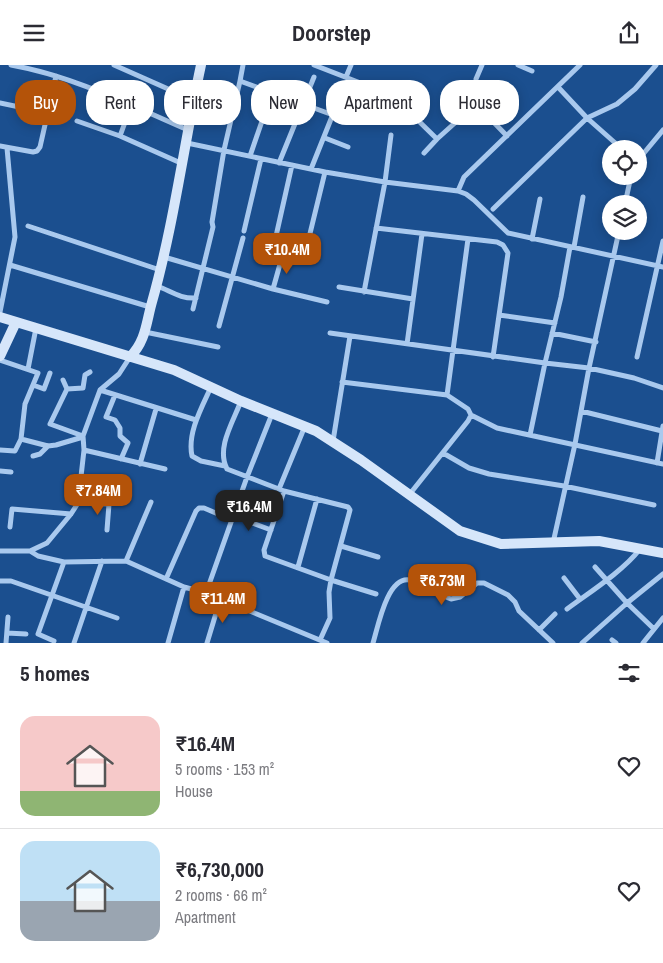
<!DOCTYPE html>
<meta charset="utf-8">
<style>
body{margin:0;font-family:"Archivo Narrow",sans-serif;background:#f2f2f3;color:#2b2b33;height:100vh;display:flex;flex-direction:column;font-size:19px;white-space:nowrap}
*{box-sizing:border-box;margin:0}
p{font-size:16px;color:#7c7c81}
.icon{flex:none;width:28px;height:28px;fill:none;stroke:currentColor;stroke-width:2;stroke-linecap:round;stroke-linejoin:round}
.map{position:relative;height:578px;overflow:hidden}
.sheet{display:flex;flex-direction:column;background:#fff;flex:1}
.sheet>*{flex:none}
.hud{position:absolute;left:15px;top:15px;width:634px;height:45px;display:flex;gap:10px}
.controls{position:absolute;left:602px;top:75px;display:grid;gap:10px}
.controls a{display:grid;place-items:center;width:45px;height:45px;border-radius:50%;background:#fff;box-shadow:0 2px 12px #0003;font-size:25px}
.price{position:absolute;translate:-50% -42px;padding:0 11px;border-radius:10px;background:#b45309;color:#fff;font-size:16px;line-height:32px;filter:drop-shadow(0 1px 2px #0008)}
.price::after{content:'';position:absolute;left:50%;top:30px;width:15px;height:11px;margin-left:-8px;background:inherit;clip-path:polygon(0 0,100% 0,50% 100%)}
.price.selected{background:#222;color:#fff}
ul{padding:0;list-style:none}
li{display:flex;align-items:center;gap:15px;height:125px;padding:0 20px}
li+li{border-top:1px solid #e1e1e2}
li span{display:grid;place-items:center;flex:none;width:140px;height:100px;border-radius:15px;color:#555}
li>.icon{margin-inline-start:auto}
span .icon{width:60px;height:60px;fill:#fffc;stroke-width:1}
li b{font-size:21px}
h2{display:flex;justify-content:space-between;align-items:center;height:60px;padding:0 20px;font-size:21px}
.pill{padding:0 18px;border-radius:20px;background:#fff;box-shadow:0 2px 12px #0003;font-size:18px;line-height:45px}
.pill.selected{background:#b45309;color:#fff}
header{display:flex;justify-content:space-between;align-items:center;height:65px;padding:0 20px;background:#fff;font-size:22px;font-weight:700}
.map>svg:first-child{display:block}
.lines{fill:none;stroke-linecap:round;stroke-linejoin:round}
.street{stroke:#a9c9ee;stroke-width:5}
.secondary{stroke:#d6e6fa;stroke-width:10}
</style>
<header><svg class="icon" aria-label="menu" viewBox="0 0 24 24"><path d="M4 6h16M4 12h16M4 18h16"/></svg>Doorstep<svg class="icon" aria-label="share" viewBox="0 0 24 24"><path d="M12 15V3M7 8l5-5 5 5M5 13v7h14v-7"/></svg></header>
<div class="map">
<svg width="663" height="578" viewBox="0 0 663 578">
<rect width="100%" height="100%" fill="#1b4f8f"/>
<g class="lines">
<!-- street -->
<path class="street" d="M11 0C73 11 130 40 188 65
M114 0 193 35
M243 0 240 16 333 50
M314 0 363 19 366 21
M518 0 532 6
M346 12 351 0
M558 22 587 53 622 84
M391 29 437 74 476 39 507 71
M0 38 48 48
M476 39V14L482 0
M336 43 357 51
M77 56 120 71 183 99
M120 71 131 41
M325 73 348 82
M187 78 325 107 385 117 458 126 466 129 474 135 508 168 663 202
M0 81 33 87 37 86 40 82 56 11
M424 88 437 74
M250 91 272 27
M639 94 663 65
M279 98 314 12
M311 104 343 24
M458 126 464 112 580 0
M625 139 631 111
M493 144 587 53 617 39 635 24 656 0
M28 161 160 205
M376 163 497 177 503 180 508 188 493 292
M244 166 261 94
M532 174 540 134
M274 180 292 100
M570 182 561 232 545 298 589 303 634 313 663 323
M574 182 583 132
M305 189 325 107
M164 192 273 224 327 237
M10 200 150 242
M157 221C171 226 180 234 196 233
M339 222 413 234
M273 224 282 192
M364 227 385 117 391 70
M193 244 213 162 212 157 224 85 240 16
M0 247 15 172 7 83
M499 250 555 258
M219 261 243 173
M145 267 218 282
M330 268 545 298 530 370
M552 268 596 277
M407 279 422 169
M637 292 663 176
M0 295 38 308 25 339 21 374 15 386 0 385
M28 304 36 263
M63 315 67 324 50 359 83 371
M342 317 447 330 468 344 471 350 497 363 663 399
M33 320 44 324 50 308
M211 322C202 342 187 368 192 391L201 396 225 401
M67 324 83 323 85 310 90 307
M100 325 196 355
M115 330 106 352 115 355 120 363V371L128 378 121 394
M447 330 468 174
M241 336C233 357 216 383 227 404L284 426 348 442 350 445 331 515 329 527 330 553 320 575
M581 346 662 366
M21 374 48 381 56 380 83 372
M333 376 350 271
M84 385 165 404
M443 388 469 403 489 409 564 421 654 440
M33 391 40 389 48 381
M657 398 663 361
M140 399 156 344
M0 406 11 407
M79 424C97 426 103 430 119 420
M279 424 305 361
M284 426 264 485 265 491 331 515 376 529
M409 430 468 356 471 350
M78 438 109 439 107 465
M234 451 271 465
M10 462 12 444 71 449
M553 478 575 379 589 303 619 166
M341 481 378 492
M0 486H30L38 491 64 497 126 496 184 522 206 528 327 578
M30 486 47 478 71 449 78 438 84 385 83 371 100 325 119 309 130 292
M126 496 151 437
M298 502 317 434
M595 502 627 538 654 564
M564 513 580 534
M166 514 196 446 199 443H204L232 455
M0 516H11L117 553
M206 528 247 412 272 349
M567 544C590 527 623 506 640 484
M539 565 555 549
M7 568 26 569
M612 575 616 578
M54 576 38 569 64 497
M6 578 8 552
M74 578 102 496
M168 578 184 522
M207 578 220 535
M373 578C378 562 387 512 409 515 424 517 437 529 451 534L460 532 477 518H484L508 530 515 537 519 546 553 578
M582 578 627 538 663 509
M643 578 663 553"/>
<!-- secondary -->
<path class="secondary" d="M0 252 174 305 241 336 316 366 361 395 460 466 501 479 599 476 663 488
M0 291 16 257
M130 292C146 276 146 258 152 237 174 159 184 79 201 0"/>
</g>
</svg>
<div class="controls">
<a><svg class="icon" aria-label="locate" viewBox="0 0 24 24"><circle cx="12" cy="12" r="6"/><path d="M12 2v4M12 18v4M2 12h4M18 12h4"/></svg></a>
<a><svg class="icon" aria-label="layers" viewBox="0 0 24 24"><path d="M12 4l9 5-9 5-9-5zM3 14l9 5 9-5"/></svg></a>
</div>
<b class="price" style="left:287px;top:210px">₹10.4M</b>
<b class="price" style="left:98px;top:451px">₹7.84M</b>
<b class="price selected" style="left:249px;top:467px">₹16.4M</b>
<b class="price" style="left:442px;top:541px">₹6.73M</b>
<b class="price" style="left:223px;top:559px">₹11.4M</b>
<div class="hud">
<a class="pill selected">Buy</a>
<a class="pill">Rent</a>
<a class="pill">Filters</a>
<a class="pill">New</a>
<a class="pill">Apartment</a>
<a class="pill">House</a>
</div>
</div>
<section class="sheet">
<h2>5 homes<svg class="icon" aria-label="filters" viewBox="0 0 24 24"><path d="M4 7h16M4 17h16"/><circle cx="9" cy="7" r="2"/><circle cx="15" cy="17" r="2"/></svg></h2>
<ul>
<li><span style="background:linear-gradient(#f6c9c9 75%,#8fb573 0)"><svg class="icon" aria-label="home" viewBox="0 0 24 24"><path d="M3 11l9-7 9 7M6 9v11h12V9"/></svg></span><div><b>₹16.4M</b><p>5 rooms · 153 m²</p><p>House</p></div><svg class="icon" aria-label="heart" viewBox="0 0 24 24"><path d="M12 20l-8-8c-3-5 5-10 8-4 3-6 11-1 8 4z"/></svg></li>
<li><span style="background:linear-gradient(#bfe0f5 60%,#9aa5b1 0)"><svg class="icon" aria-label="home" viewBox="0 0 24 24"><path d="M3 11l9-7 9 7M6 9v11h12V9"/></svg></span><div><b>₹6,730,000</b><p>2 rooms · 66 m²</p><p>Apartment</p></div><svg class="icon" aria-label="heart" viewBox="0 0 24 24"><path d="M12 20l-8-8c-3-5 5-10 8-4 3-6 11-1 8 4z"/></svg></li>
</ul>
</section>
